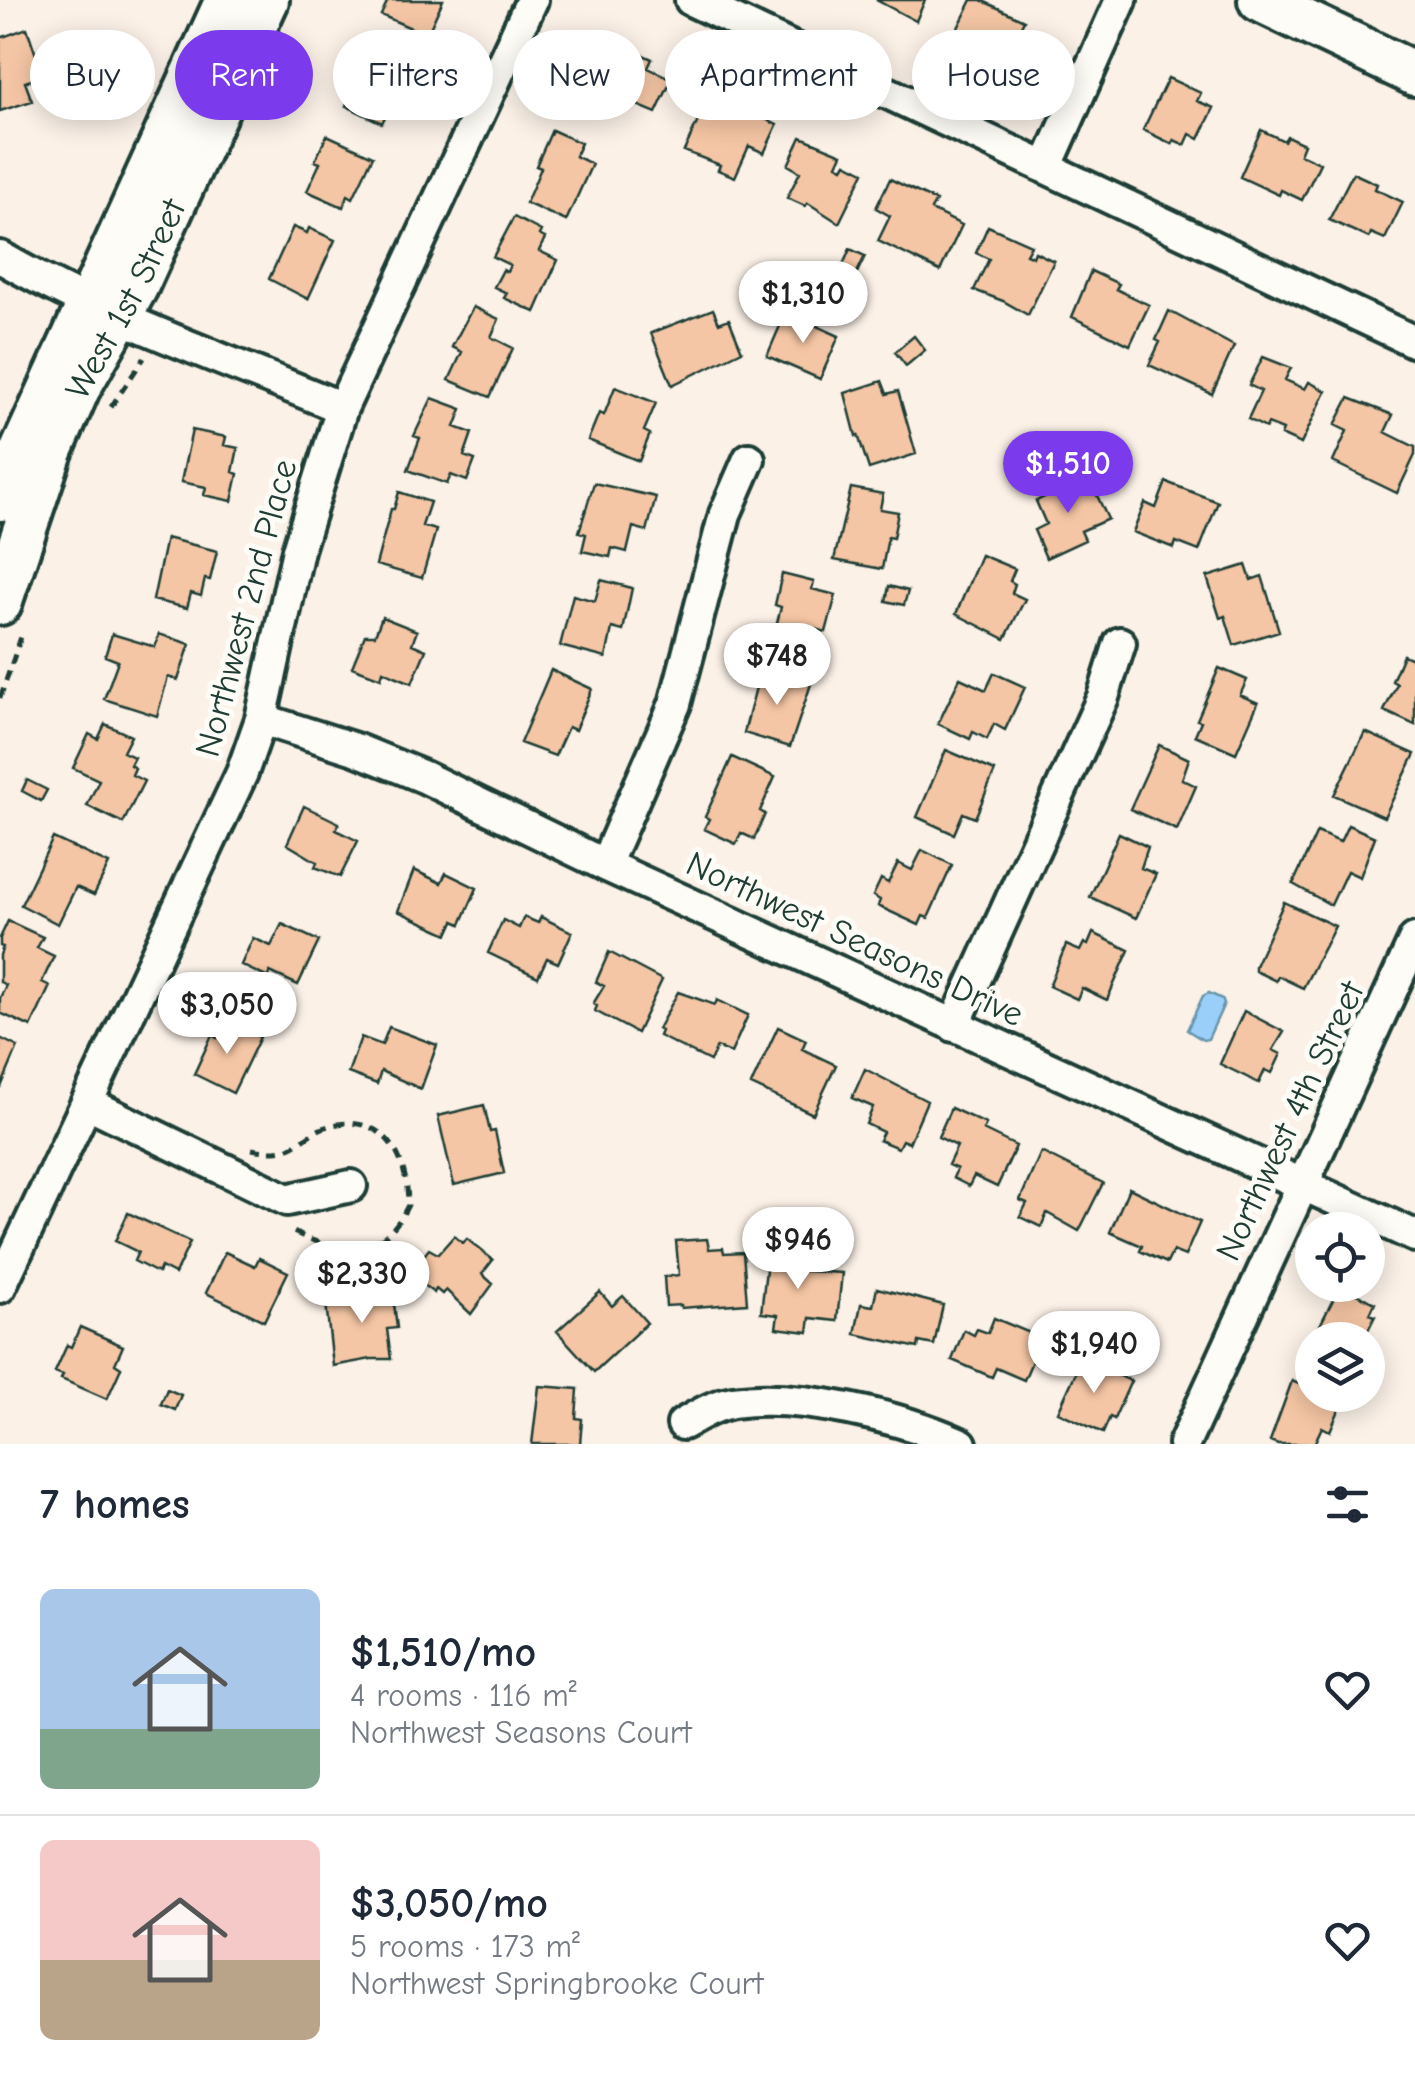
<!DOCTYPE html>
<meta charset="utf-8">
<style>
body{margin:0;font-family:"Comic Neue",sans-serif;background:#f2f2f3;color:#1f2937;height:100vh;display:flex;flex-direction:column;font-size:38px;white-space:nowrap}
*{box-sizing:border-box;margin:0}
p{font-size:32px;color:#747a83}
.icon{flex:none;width:55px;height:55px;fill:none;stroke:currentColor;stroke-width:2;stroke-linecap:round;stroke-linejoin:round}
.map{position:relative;height:1444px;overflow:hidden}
.side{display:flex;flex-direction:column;background:#fff;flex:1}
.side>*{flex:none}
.banner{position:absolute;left:30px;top:30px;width:1355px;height:90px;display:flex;gap:20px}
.tools{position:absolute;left:1295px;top:1212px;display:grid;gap:20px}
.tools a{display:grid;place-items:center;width:90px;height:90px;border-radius:50%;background:#fff;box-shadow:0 5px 25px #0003;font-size:50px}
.price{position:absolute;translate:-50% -85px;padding:0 22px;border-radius:35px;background:#fff;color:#222;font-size:32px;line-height:65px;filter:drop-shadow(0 2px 5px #0008)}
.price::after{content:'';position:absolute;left:50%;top:60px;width:30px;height:22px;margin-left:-15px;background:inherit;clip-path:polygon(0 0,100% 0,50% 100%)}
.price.selected{background:#7c3aed;color:#fff}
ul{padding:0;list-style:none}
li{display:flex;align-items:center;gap:30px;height:250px;padding:0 40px}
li+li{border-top:2px solid #e0e1e3}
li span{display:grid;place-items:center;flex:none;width:280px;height:200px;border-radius:15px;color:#555}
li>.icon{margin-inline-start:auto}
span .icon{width:120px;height:120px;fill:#fffc;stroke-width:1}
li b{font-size:42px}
h2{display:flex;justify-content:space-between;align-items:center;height:120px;padding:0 40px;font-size:42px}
.pill{padding:0 35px;border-radius:45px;background:#fff;box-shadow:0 5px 25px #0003;font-size:35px;line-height:90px}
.pill.selected{background:#7c3aed;color:#fff}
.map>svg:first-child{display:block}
.water{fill:#9acff9;stroke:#6995aa;stroke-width:2.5}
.building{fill:#f5c6a5;stroke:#1f3d34;stroke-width:2.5}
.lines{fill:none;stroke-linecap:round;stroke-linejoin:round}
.street-casing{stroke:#1f3d34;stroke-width:38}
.secondary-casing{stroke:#1f3d34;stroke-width:50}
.path{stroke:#1f3d34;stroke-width:5;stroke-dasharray:10 8;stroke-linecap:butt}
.street{stroke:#fdfcf7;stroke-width:30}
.secondary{stroke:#fdfcf7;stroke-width:42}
.labels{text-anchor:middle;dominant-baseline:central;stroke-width:10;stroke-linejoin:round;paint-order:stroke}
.street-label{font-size:35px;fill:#1f3d34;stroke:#fdfcf7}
</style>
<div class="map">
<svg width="1415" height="1444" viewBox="0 0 1415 1444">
<rect width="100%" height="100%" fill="#fbf1e7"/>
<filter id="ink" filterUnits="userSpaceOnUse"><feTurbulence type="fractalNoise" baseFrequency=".01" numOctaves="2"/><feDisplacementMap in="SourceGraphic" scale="20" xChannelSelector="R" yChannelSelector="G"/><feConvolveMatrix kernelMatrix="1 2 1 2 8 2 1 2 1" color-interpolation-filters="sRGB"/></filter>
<g filter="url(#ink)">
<!-- water -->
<path class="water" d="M1209 993 1222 999 1224 1004 1208 1039 1203 1040 1187 1030 1203 996Z"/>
<!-- building -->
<path class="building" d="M388 0H443L427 35 381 15Z
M876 0H925L916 21Z
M972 0H981L1024 20 1017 34 1023 36 1009 65 978 50 980 45 955 34Z
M27 28 43 76 25 82 32 101 0 111V38Z
M367 44 415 66 403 91 399 88 382 123 346 106 360 75 354 72Z
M590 44 628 59 632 50 652 59 648 68 672 79 656 113 613 95 615 90 578 69Z
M1168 78 1201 93 1197 101 1214 108 1199 139 1190 134 1185 145 1174 140 1172 144 1143 130Z
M709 97 727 105 725 110 732 113 736 104 777 125 764 153 749 146 735 177 718 170 720 165 684 151Z
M552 130 581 143 575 156 592 164 566 221 526 203 541 168 536 166Z
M1261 130 1284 141 1287 136 1304 144 1300 154 1320 163 1302 200 1281 190 1279 195 1240 177Z
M327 135 373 156 353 198 348 195 343 207 307 191 320 163 315 161Z
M801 137 842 154 837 165 843 168 846 163 864 172 839 223 808 203 805 206 787 198 800 172 788 165Z
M1353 173 1377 184 1375 189 1403 202 1385 239 1371 233 1369 238 1329 220Z
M890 179 936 201 931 210 962 225 940 271 878 241 890 216 876 208Z
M514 217 541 231 539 235 545 238 539 251 558 260 535 312 504 298 507 293 494 287 503 270 507 272 510 265 493 257Z
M988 226 1031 245 1026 254 1033 257 1035 252 1054 261 1028 315 1003 301 974 290 989 259 976 253Z
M293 227 307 233 309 228 335 240 308 299 269 279Z
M850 249 865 256 853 281 839 274Z
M765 261 797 275 784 304 752 291Z
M1091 271 1119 284 1116 289 1149 305 1130 345 1072 317Z
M473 307 499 319 491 337 513 348 490 397 449 380 462 352 452 347Z
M713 309 719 323 729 319 742 351 672 385 651 333Z
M1169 311 1234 346 1212 394 1149 365 1160 342 1156 340Z
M786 312 839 336 820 379 767 356Z
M914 336 925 350 906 366 895 352Z
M1263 357 1291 368 1285 380 1305 389 1309 382 1326 391 1301 444 1281 435 1283 430 1268 424 1266 428 1248 419 1261 391 1249 385Z
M882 381 887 394 898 391 916 454 869 469 858 435 856 436 845 393Z
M615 387 656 403 644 431 650 434 639 461 588 440 599 413 604 415Z
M432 398 462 409 455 427 472 433 464 456 475 460 467 481 451 475 447 484 408 470 420 438 414 436Z
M1349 398 1393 415 1385 432 1415 447V455L1397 493 1333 462 1347 431 1335 425Z
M192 430 226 437 224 445 238 448 233 472 238 474 232 501 204 495 206 487 181 482Z
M1088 476 1108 519 1081 531 1085 540 1046 558 1034 530 1046 524 1036 501Z
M1166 482 1218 502 1199 551 1176 542 1174 548 1133 532 1145 503 1156 508Z
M594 483 656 497 647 531 633 527 627 552 612 548 610 557 582 551 586 534 579 532Z
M851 488 883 494 880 509 898 512 893 538 888 537 882 569 834 560Z
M399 492 430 502 422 526 436 530 422 578 376 565 391 509H394Z
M166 538 217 551 210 580 205 579 201 596 191 593 187 608 153 600Z
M981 555 1015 569 1010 581 1015 584 1012 593 1025 599 1005 639 956 614Z
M1246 565 1251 580 1262 576 1279 631 1234 645 1225 616 1220 618 1207 577Z
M782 574 814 582 812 589 836 595 826 632 815 629 811 645 774 635 781 607 775 605Z
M601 580 632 588 623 631 612 628 606 658 560 646 573 595 595 601Z
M889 586 908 591 904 605 886 601Z
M382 617 417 631 412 644 426 650 412 683 383 671 381 678 352 667 365 635H375Z
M112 634 155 647 159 634 190 644 178 680 168 677 157 716 104 699 118 661 105 656Z
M1403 655 1415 660V725L1384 711 1397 684 1392 681Z
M761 668 811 684 790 747 744 733Z
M1219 668 1247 680 1240 695 1258 703 1236 753 1195 735 1201 721 1197 720Z
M551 670 592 689 575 730 568 727 555 756 520 743Z
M994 673 1025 687 1005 730 994 724 987 739 973 732 970 739 938 724 960 678 986 690Z
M105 724 131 736 123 752 134 757 130 765 135 768 132 775 144 781 123 823 87 806 99 780 73 768 89 734 98 739Z
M1365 732 1415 754 1384 817 1334 795Z
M1159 745 1189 759 1182 779 1196 786 1177 830 1130 809Z
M946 750 995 771 975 818 963 813 954 834 917 817Z
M732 757 775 777 760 811 765 814 754 839 741 833 736 844 704 829 709 819 705 817Z
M27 780 47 790 41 801 22 791Z
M304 806 339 823 336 830 358 841 340 877 315 867 317 862 287 844Z
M1348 825 1375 837 1360 877 1347 871 1331 905 1293 884 1317 832 1340 842Z
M1119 833 1148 847 1141 868 1156 874 1136 918 1090 897Z
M53 838 109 864 94 895 76 887 58 924 21 905Z
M922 850 952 865 928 918 923 916 919 925 878 906 880 900 873 896 881 879 888 883 898 863 912 870Z
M414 870 441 883 446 873 477 888 461 924 454 921 448 934 398 911Z
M1284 902 1335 926 1303 988 1278 976 1276 981 1255 971V966Z
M524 917 538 923 541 917 572 932 558 963 547 958 538 977 488 953 503 920 519 928Z
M8 921 43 937 37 948 54 956 42 982 50 986 31 1027 0 1013V998L6 985 0 982V955L3 947 0 946V938Z
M282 924 319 941 298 985 270 972 268 978 241 965 253 938 271 946Z
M1093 933 1129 950 1107 1000 1082 988 1077 999 1049 986 1066 945 1080 951 1084 943 1088 945Z
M609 952 662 980 637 1033 595 1011 597 1006 593 1004 604 986 596 982Z
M678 992 715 1005 717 1000 748 1015 731 1053 717 1047 710 1061 659 1036 661 1031 658 1029Z
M1244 1011 1284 1032 1273 1050 1281 1054 1272 1073 1265 1070 1259 1083 1220 1064Z
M223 1025 232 1029 234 1025 260 1037 233 1093 194 1074 212 1035 217 1038Z
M389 1027 437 1045 421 1089 381 1071 377 1084 348 1073 361 1037 382 1045Z
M778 1027 806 1040 802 1049 836 1065 813 1114 751 1085Z
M0 1038 18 1047 1 1087H0Z
M865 1069 927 1101 909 1143 902 1140 898 1148 879 1140 883 1132 866 1124 873 1107 852 1098Z
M484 1105 490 1132 495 1131 504 1173 454 1185 438 1116Z
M951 1108 986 1124 983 1130 1016 1146 997 1187 974 1176 969 1186 953 1178 957 1169 948 1165 957 1146 938 1137Z
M1041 1152 1103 1183 1079 1231 1047 1213 1041 1227 1020 1217 1027 1203 1020 1200Z
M1129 1188 1200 1222 1185 1256 1173 1251 1167 1263 1140 1251 1142 1246 1110 1232Z
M128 1213 190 1242 175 1274 161 1267 158 1273 134 1261 138 1252 115 1241Z
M454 1236 463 1243 467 1239 493 1260 482 1274 493 1284 471 1314 446 1290 442 1294 436 1289 434 1293 409 1274 429 1249 438 1254Z
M707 1239 709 1249 723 1248 724 1253 743 1252 747 1303 681 1308V1305L666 1306 664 1277 679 1275 676 1241Z
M769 1243 792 1246 789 1270 842 1273 837 1321 810 1318 808 1332 776 1328 778 1315 761 1313Z
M225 1252 255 1266 259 1258 288 1272 264 1321 206 1293Z
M1340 1286 1375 1303 1370 1314 1375 1316 1363 1340 1313 1339Z
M392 1287 397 1328 387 1329 391 1359H371L333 1366 326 1303 345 1301 346 1305H350L349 1292Z
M877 1288 943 1305 934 1345 919 1342 918 1348 855 1334 861 1304 873 1306Z
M600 1292 612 1306 623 1296 647 1323 594 1372 557 1331Z
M994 1318 1042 1338 1024 1380 996 1368 992 1377 952 1360 964 1330 974 1335 977 1329 988 1333Z
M80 1327 123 1346 115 1364 121 1368 107 1399 61 1379 63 1375 55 1372 67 1345 71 1347Z
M1082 1359 1131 1381 1114 1419 1110 1417 1103 1433 1058 1412Z
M1292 1381 1312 1390V1395H1323L1342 1403 1330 1431 1322 1427 1314 1444H1278L1270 1441Z
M539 1386 578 1389 576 1418 582 1419 580 1444H532Z
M167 1389 181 1395 175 1410 161 1404Z"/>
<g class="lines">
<!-- street casing -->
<g class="street-casing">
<path id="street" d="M691 0 1415 342
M1046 168 1121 0
M0 257C107 319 228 360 342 408
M261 719 355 749 424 777 605 865 1415 1236
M605 865 675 704 725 514 749 459
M954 1026 1103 697 1120 643
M88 1103 287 1200 351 1186
M0 1287 242 773 261 719 298 550 342 408 532 0
M683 1424C699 1415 715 1405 733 1402 798 1392 901 1417 961 1444
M1184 1444 1415 939"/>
</g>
<!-- secondary casing -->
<g class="secondary-casing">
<g id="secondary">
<path d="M1260 0 1415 74"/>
<path d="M0 499 227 0"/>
<path id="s1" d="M0 603 51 451 78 389 136 287 267 0"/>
</g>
</g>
<!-- path -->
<path class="path" d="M111 407 144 358
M0 698 23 631
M252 1149C303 1159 298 1130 338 1124 390 1117 408 1163 408 1205 379 1264 336 1253 287 1229"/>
<!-- street -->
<use href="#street" class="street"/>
<!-- secondary -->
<use href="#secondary" class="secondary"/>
</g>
</g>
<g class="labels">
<!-- street labels -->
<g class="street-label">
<text stroke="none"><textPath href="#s1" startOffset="330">West 1st Street</textPath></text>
<text transform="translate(246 608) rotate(-75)">Northwest 2nd Place</text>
<text transform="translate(855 939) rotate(25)">Northwest Seasons Drive</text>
<text transform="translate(1290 1121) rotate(-65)">Northwest 4th Street</text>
</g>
</g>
</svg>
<div class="tools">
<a><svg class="icon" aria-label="locate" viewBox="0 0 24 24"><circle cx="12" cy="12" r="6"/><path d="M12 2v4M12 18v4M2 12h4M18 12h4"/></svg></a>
<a><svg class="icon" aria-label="layers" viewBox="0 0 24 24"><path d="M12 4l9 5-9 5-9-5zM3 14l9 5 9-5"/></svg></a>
</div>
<b class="price" style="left:803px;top:346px">$1,310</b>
<b class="price selected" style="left:1068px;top:516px">$1,510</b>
<b class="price" style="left:777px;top:708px">$748</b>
<b class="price" style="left:227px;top:1057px">$3,050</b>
<b class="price" style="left:798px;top:1292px">$946</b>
<b class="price" style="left:362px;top:1326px">$2,330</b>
<b class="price" style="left:1094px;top:1396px">$1,940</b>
<div class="banner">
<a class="pill">Buy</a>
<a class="pill selected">Rent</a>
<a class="pill">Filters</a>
<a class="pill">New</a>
<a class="pill">Apartment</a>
<a class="pill">House</a>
</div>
</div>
<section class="side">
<h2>7 homes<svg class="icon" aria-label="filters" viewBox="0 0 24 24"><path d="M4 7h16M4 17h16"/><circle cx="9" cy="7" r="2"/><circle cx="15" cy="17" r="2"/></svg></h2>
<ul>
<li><span style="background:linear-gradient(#a9c7e8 70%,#7fa58c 0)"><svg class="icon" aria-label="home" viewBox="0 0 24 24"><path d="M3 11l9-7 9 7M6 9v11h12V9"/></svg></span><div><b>$1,510/mo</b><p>4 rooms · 116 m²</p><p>Northwest Seasons Court</p></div><svg class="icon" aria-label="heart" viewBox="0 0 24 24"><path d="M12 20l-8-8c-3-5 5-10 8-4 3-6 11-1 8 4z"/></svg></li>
<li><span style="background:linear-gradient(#f6c9c9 60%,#b9a48a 0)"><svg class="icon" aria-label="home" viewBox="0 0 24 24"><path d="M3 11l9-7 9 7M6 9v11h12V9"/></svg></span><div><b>$3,050/mo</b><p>5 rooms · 173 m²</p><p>Northwest Springbrooke Court</p></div><svg class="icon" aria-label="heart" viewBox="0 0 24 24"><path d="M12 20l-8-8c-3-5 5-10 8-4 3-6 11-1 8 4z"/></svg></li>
</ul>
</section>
